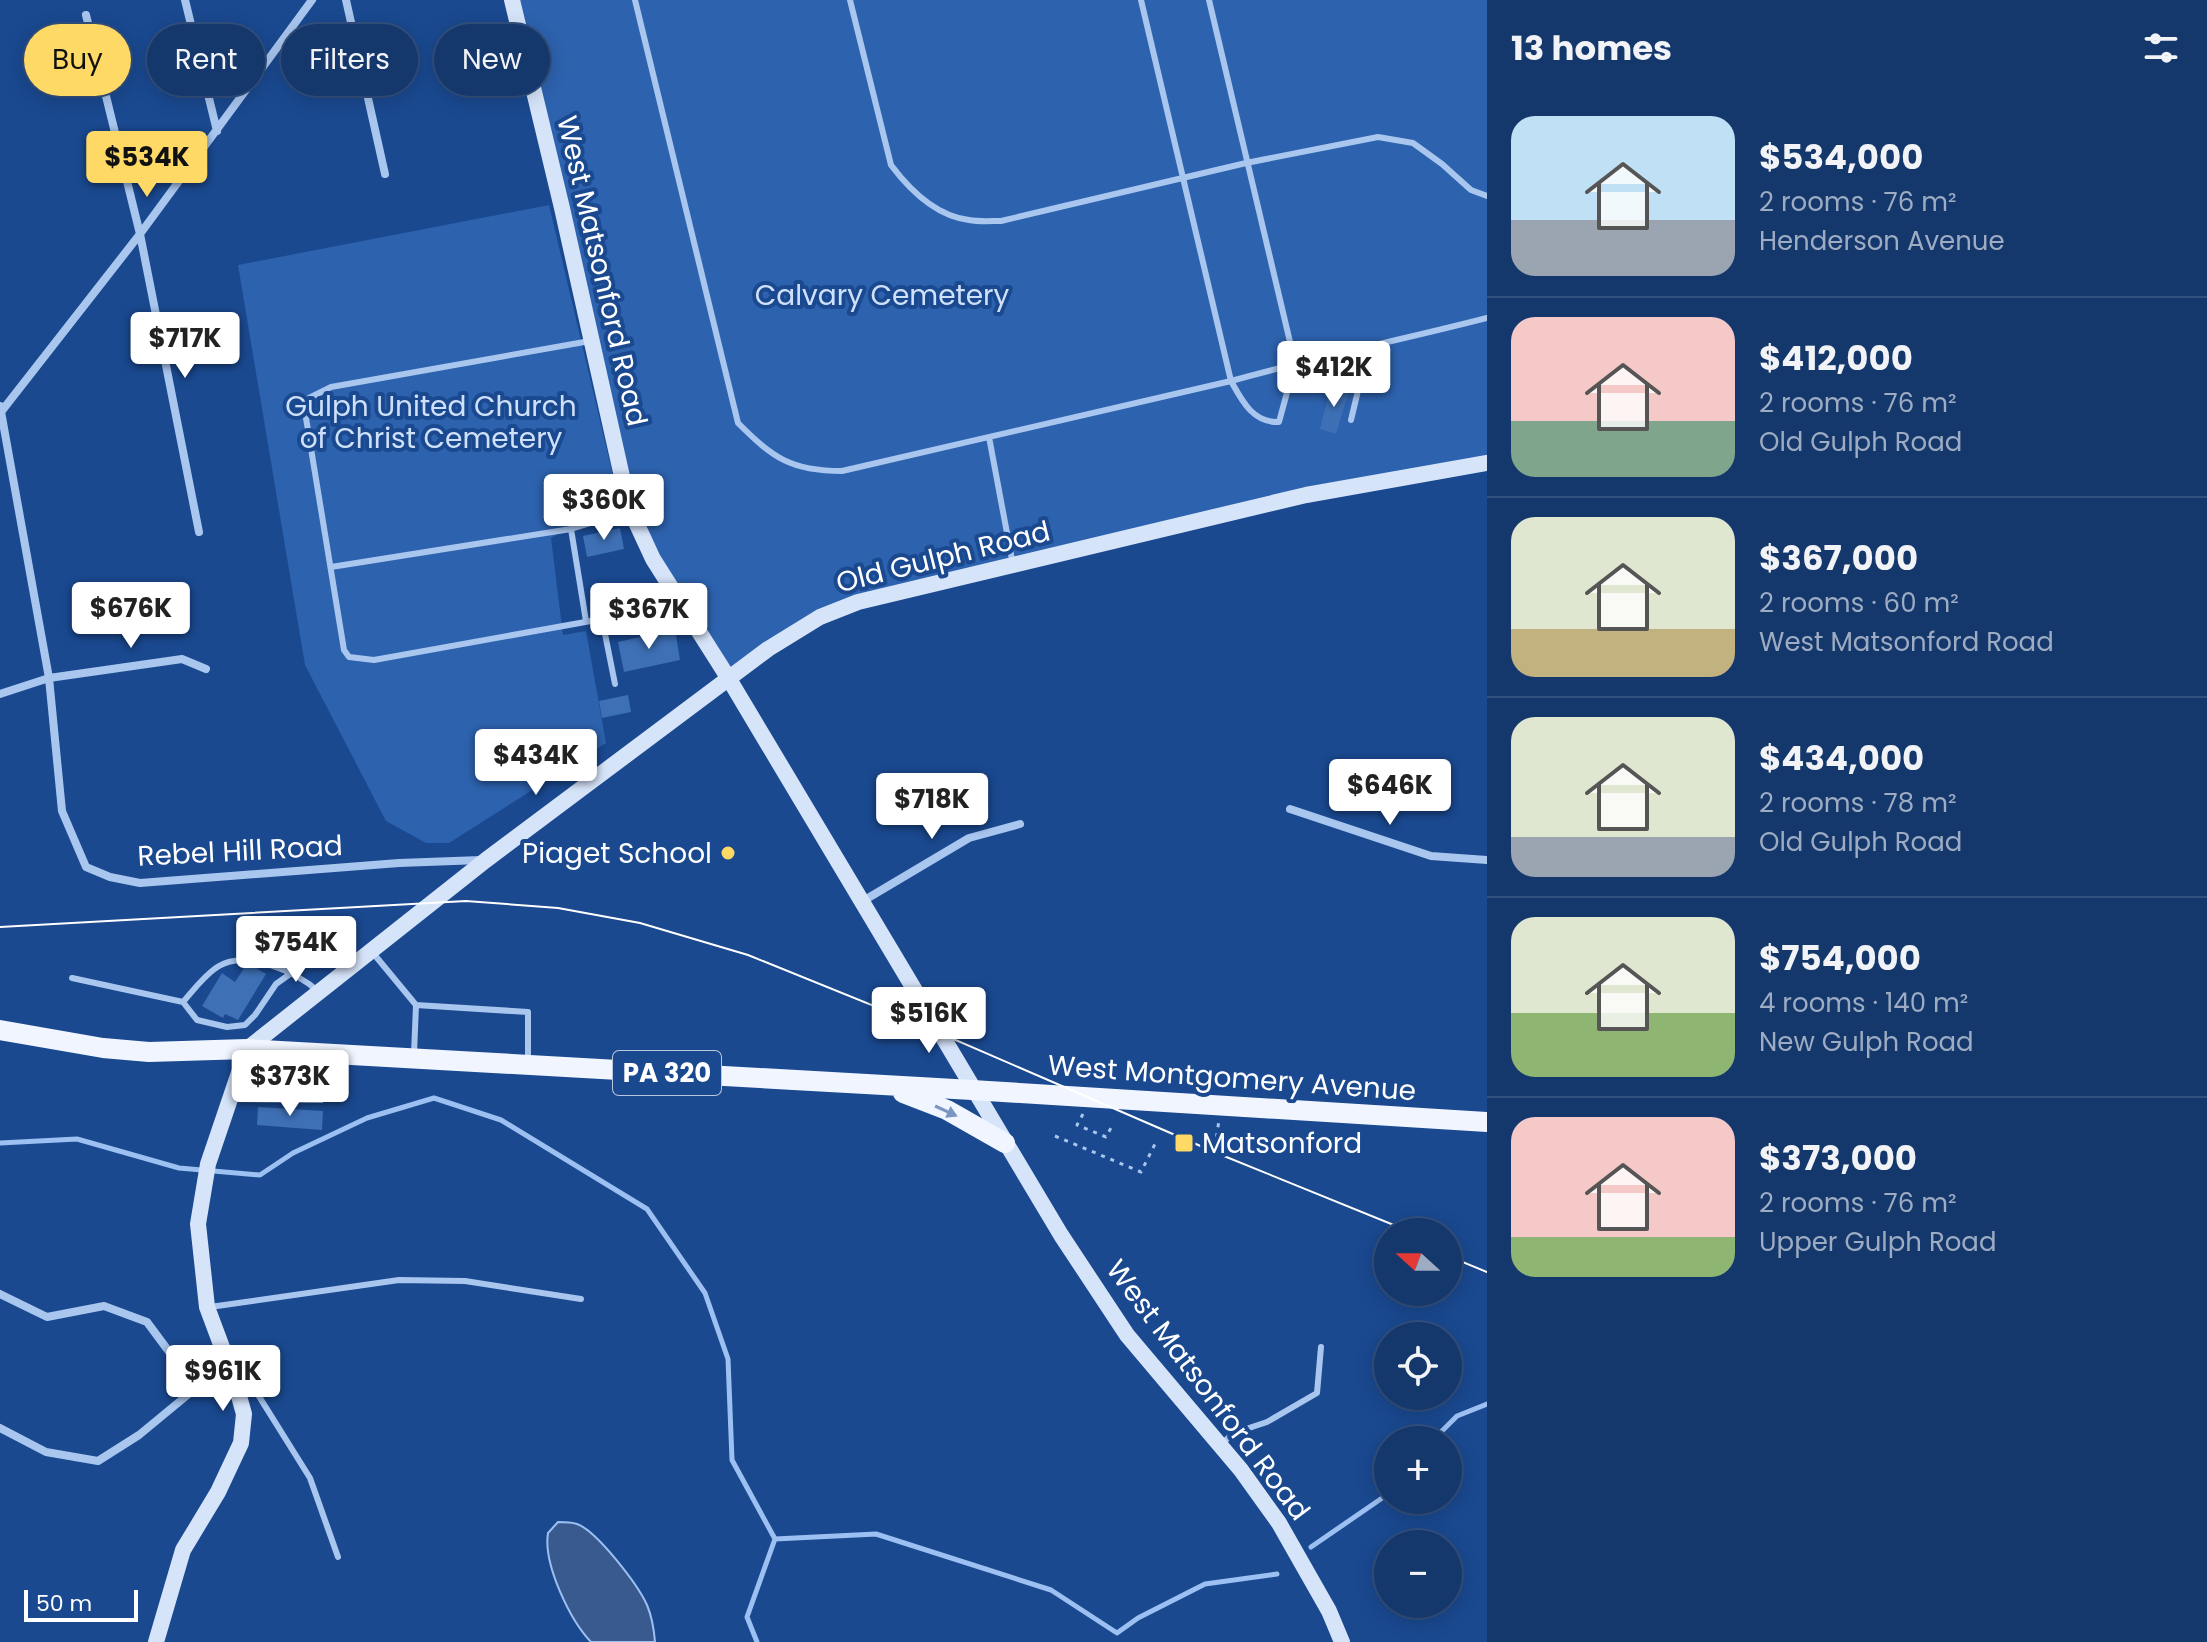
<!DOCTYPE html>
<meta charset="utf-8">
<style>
body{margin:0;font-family:Poppins,sans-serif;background:#214274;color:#f1f3f6;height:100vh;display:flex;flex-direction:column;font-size:30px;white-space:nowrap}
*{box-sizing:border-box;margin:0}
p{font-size:26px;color:#9dacc2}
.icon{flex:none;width:44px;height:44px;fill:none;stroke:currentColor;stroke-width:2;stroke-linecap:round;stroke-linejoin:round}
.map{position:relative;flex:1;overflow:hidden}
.panel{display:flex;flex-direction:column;background:#14376c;width:720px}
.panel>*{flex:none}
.hud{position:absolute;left:24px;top:24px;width:760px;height:72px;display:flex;gap:16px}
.needle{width:52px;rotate:291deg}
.controls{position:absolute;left:1374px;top:1218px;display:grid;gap:16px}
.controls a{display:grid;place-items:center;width:88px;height:88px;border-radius:50%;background:#14376c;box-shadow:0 4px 20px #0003,0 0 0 2px #33517f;font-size:40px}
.scale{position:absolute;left:24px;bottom:20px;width:114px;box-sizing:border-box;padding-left:8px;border:4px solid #fff;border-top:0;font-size:22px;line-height:28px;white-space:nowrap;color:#fff;-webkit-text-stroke:6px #1a4990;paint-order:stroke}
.price{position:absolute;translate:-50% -68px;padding:0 18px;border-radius:8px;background:#fff;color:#222;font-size:26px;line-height:52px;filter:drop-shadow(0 2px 4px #0008)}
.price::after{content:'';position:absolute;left:50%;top:48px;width:24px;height:18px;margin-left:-12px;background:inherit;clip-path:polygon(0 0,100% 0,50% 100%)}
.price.active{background:#ffd966;color:#111}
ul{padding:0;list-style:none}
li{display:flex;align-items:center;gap:24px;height:200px;padding:0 24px}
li+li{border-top:2px solid #33517f}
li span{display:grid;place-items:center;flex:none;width:224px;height:160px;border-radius:24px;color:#555}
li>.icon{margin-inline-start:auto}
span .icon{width:96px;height:96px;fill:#fffc;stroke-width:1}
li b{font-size:34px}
h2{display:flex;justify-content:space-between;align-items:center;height:96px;padding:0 24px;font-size:34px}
.chip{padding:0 28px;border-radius:36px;background:#14376c;box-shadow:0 4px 20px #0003,0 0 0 2px #33517f;font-size:28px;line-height:72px}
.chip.active{background:#ffd966;color:#111}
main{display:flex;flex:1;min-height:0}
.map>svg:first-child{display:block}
.green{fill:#2d62ae}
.water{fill:#385a8f;stroke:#9cc0f1;stroke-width:2}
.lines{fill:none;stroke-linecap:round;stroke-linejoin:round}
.stream{stroke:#9cc0f1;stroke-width:5}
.building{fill:#3e70b6}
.path{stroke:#a9c6ef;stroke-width:3;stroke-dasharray:4 6;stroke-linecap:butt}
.lane{stroke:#a9c6ef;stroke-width:6}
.street{stroke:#a9c6ef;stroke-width:8}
.secondary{stroke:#d6e4fa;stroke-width:16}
.primary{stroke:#f0f5ff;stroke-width:20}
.tram{stroke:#fff;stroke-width:2}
.oneway{fill:#7a96c2}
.poi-dot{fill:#ffd966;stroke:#1a4990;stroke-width:3}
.labels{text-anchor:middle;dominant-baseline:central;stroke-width:8;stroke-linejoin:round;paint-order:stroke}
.shield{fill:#1a4990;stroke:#bac8de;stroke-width:2}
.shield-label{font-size:26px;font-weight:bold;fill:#fff}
.street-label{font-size:28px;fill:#fff;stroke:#1a4990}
.park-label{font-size:28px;fill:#cfe1fa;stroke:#1a4990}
.poi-label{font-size:28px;fill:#fff;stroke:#1a4990;text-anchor:end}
</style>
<main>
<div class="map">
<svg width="1487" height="1642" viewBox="0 0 1487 1642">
<rect width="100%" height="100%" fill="#1a4990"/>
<!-- green -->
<path class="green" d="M512 0H1487V463L858 602 729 679 634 518Z
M549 205 619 501 608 511 587 517 551 538 563 635 586 631 606 743 449 843H426L386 821 305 665 238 265Z"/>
<!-- water -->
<path class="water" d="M558 1522C564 1522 571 1522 577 1524 597 1531 638 1585 647 1605 652 1617 654 1629 655 1642H591C570 1620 543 1564 548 1533Z"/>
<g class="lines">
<!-- stream -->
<path class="stream" d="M0 1143 77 1139 179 1168 260 1175 293 1153 367 1118 434 1098 501 1120 647 1209 705 1293 728 1359 732 1460 775 1539 747 1617 757 1642
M1433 1440 1457 1416 1487 1404
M775 1539 876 1534 1051 1590 1117 1633 1138 1618 1205 1584 1277 1574
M1311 1547 1388 1494"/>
</g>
<!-- building -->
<path class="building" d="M1331 385 1349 390 1336 434 1320 429Z
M620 528 624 549 587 557 583 536Z
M675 629 680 660 624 672 618 642Z
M628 695 631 712 602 718 599 701Z
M245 967 256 968 266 974 238 1020 225 1014 223 1018 202 1006 222 973 235 982Z
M258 1107 323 1111 322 1130 257 1125Z"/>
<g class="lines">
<!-- path -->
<path class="path" d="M1083 1114 1077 1125 1106 1137 1112 1126
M1055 1136 1141 1172 1155 1144
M1215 1147 1219 1120"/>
<!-- lane -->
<path class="lane" d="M635 0 738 423C773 458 791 471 842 471L1231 381C1316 357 1402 340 1487 318
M850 0 891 165C909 189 936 216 969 220 979 222 991 221 1001 221L1246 163 1378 137 1413 143 1442 164 1471 190 1487 196
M1141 0 1231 381C1242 401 1253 423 1279 422L1295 363 1209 0
M590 341 331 387 309 398 305 408 306 418 344 650 349 657 374 660 602 619 615 684
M1351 420 1361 378 1362 350
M989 437 1013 565
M331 567 571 529
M586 621 571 529 594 522 633 518
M373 953 416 1005 414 1054
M72 978 183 1002 197 1020 227 1027 245 1025 255 1015 276 984 290 974
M183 1002C193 991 205 974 219 966 247 950 297 972 319 992
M416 1005 528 1012V1060
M232 1099 321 1100 323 1057
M210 1307 399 1280 465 1281 581 1299
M239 1382H250L310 1478 338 1557
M1220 1445 1234 1433 1267 1422 1317 1393 1321 1347"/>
<!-- street -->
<path class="street" d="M185 0 217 131
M346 0 385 174
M86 15 140 234 199 532
M0 406 49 678 62 811 86 867 110 877 140 883 399 863 481 860
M1 412 140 234 312 0
M0 694 49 678 182 659 206 669
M1290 809 1431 856 1487 860
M863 901 969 838 1020 824
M0 1294 47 1317 104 1306 147 1322 196 1388 139 1435 98 1461 46 1452 0 1428
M196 1388 234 1382"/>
<!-- secondary -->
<path class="secondary" d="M512 0 562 208 623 481 634 518 653 559 729 679 1061 1235 1127 1335 1241 1470 1279 1523 1329 1611 1342 1642
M156 1642 183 1550 218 1492 241 1443 244 1414 235 1382 207 1307 198 1224 208 1164 247 1049 486 860 768 649 820 617 858 602 1306 495 1487 463"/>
<!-- primary -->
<path class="primary" d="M0 1030 103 1048 149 1052 247 1049C660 1073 1074 1094 1487 1122
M903 1093 947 1110 1005 1143"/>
<!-- tram -->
<path class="tram" d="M0 927 466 901 558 908 640 923 748 955 921 1025 1219 1154 1411 1232
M1448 1256 1487 1272"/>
</g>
<!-- one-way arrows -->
<defs><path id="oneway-solid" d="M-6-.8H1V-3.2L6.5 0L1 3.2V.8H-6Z" transform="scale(2)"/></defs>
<use class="oneway" href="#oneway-solid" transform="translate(946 1111) rotate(25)"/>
<!-- markers -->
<g class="poi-dot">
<circle cx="728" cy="853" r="8"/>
<rect x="1174" y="1133" width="20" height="20" rx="4"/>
</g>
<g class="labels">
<!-- shield labels -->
<rect class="shield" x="613" y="1051" width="108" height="44" rx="6"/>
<g class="shield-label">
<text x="667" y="1073">PA 320</text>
</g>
<!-- street labels -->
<g class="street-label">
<text transform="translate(602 271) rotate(77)">West Matsonford Road</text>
<text transform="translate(943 557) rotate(-14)">Old Gulph Road</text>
<text transform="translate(240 851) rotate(-3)">Rebel Hill Road</text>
<text transform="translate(1232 1078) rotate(4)">West Montgomery Avenue</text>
<text transform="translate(1208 1390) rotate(53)">West Matsonford Road</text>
</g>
<!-- park labels -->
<g class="park-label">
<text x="882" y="295">Calvary Cemetery</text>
<text x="431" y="406">Gulph United Church<tspan x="431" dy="32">of Christ Cemetery</tspan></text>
</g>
<!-- poi labels -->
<g class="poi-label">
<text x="712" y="853">Piaget School</text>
<text x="1202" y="1143" text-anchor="start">Matsonford</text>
</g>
</g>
</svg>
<div class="controls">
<a><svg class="needle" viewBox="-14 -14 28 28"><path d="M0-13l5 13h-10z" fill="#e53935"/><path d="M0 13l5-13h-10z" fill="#9dacc2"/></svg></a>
<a><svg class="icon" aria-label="locate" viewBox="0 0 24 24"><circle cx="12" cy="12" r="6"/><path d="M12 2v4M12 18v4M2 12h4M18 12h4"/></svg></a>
<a>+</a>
<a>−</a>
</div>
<div class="scale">50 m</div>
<b class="price active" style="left:147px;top:199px">$534K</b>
<b class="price" style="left:185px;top:380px">$717K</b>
<b class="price" style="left:1334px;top:409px">$412K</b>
<b class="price" style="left:604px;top:542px">$360K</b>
<b class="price" style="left:131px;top:650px">$676K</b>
<b class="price" style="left:649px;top:651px">$367K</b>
<b class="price" style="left:536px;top:797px">$434K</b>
<b class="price" style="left:1390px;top:827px">$646K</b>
<b class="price" style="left:932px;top:841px">$718K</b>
<b class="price" style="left:296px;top:984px">$754K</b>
<b class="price" style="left:929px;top:1055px">$516K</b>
<b class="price" style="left:290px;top:1118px">$373K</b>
<b class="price" style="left:223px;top:1413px">$961K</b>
<div class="hud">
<a class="chip active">Buy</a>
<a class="chip">Rent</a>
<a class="chip">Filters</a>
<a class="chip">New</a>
</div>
</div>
<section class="panel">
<h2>13 homes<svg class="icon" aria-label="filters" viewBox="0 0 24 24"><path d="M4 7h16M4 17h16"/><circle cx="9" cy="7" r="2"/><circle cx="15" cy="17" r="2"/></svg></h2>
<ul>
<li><span style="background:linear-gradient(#bfe0f5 65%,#9aa5b1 0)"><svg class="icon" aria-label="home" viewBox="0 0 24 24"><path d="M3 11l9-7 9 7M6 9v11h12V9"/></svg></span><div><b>$534,000</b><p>2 rooms · 76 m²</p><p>Henderson Avenue</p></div></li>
<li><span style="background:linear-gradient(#f6c9c9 65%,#7fa58c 0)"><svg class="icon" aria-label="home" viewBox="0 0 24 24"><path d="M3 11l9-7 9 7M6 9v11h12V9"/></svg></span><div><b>$412,000</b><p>2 rooms · 76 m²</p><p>Old Gulph Road</p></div></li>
<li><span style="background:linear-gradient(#dfe7d0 70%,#c2b280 0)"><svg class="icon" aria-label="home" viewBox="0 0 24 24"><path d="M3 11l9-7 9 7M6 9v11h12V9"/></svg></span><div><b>$367,000</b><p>2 rooms · 60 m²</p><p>West Matsonford Road</p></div></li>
<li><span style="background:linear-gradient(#dfe7d0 75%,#9aa5b1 0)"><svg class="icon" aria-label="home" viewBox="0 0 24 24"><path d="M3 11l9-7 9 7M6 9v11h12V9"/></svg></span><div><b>$434,000</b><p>2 rooms · 78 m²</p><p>Old Gulph Road</p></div></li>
<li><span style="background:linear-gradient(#dfe7d0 60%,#8fb573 0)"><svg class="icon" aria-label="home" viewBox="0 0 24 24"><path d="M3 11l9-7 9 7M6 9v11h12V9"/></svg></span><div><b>$754,000</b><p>4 rooms · 140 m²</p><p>New Gulph Road</p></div></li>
<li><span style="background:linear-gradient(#f6c9c9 75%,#8fb573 0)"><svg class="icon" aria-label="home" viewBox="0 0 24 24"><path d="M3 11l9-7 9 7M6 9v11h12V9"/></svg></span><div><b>$373,000</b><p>2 rooms · 76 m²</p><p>Upper Gulph Road</p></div></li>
</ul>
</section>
</main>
